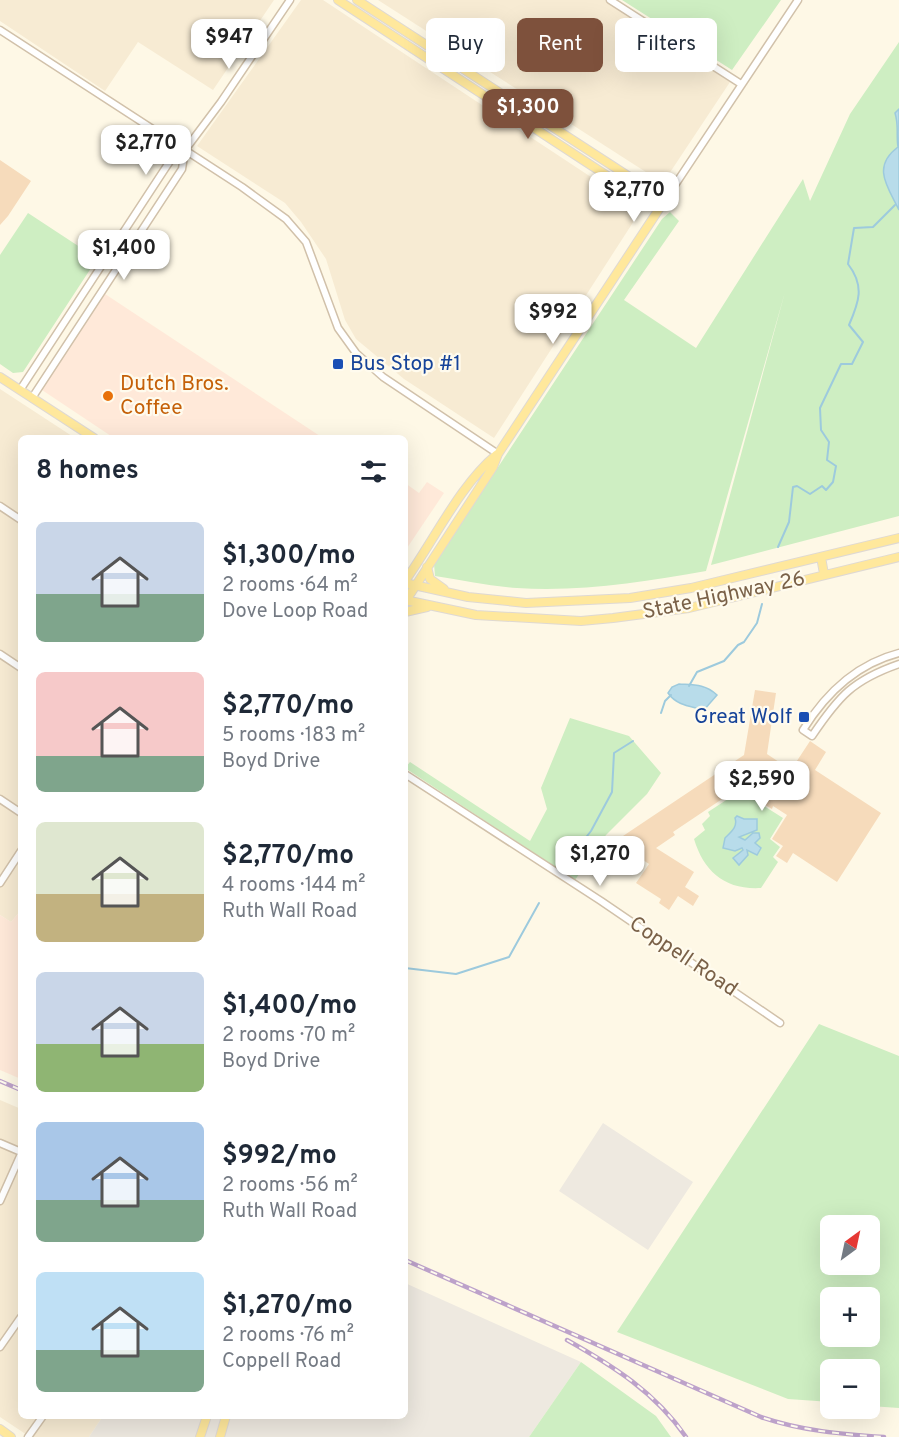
<!DOCTYPE html>
<meta charset="utf-8">
<style>
body{margin:0;font-family:Overpass,sans-serif;background:#f6f6f7;color:#1f2937;height:100vh;display:flex;flex-direction:column;font-size:22px;white-space:nowrap}
*{box-sizing:border-box;margin:0}
p{font-size:20px;color:#747a83}
.icon{flex:none;width:33px;height:33px;fill:none;stroke:currentColor;stroke-width:2;stroke-linecap:round;stroke-linejoin:round}
.map{position:relative;flex:1;overflow:hidden}
.side{position:absolute;left:18px;top:435px;width:390px;height:984px;display:flex;flex-direction:column;background:#fff;border-radius:9px;box-shadow:0 6px 24px #0002}
.side>*{flex:none}
.guide{position:absolute;left:426px;top:18px;width:382px;height:54px;display:flex;gap:12px}
.needle{width:39px;rotate:33deg}
.fabs{position:absolute;left:820px;top:1215px;display:grid;gap:12px}
.fabs a{display:grid;place-items:center;width:60px;height:60px;border-radius:9px;background:#fff;box-shadow:0 6px 24px #0002;font-size:30px}
.price{position:absolute;translate:-50% -51px;padding:0 14px;border-radius:12px;background:#fff;color:#222;font-size:20px;line-height:39px;filter:drop-shadow(0 2px 3px #0008)}
.price::after{content:'';position:absolute;left:50%;top:36px;width:18px;height:14px;margin-left:-9px;background:inherit;clip-path:polygon(0 0,100% 0,50% 100%)}
.price.on{background:#7e513c;color:#fff}
ul{padding:0;list-style:none}
li{display:flex;align-items:center;gap:18px;height:150px;padding:0 18px}
li span{display:grid;place-items:center;flex:none;width:168px;height:120px;border-radius:9px;color:#555}
li>.icon{margin-inline-start:auto}
span .icon{width:72px;height:72px;fill:#fffc;stroke-width:1}
li b{font-size:26px}
h2{display:flex;justify-content:space-between;align-items:center;height:72px;padding:0 18px;font-size:26px}
.chip{padding:0 21px;border-radius:9px;background:#fff;box-shadow:0 6px 24px #0002;font-size:21px;line-height:54px}
.chip.on{background:#7e513c;color:#fff}
.map>svg:first-child{display:block}
.residential{fill:#f7ebd3}
.commercial{fill:#ffe9d9}
.industrial{fill:#eee9e0}
.green{fill:#ceeec2;fill-rule:evenodd}
.water{fill:#b8dcea;stroke:#9dcadd;stroke-width:1.5}
.lines{fill:none;stroke-linecap:round;stroke-linejoin:round}
.stream{stroke:#9dcadd;stroke-width:2}
.building{fill:#f6dbbb}
.minor-casing{stroke:#d1c1aa;stroke-width:9}
.major-casing{stroke:#dfd9d3;stroke-width:10}
.minor{stroke:#fff;stroke-width:6}
.major{stroke:#ffe89c;stroke-width:8}
.rail-casing{stroke:#bda2ca;stroke-width:4.5}
.rail{stroke:#fffbee;stroke-width:2;stroke-dasharray:7;stroke-linecap:butt}
.transit-dot{fill:#1a4fb4;stroke:#fffbee;stroke-width:2}
.food-dot{fill:#e8710a;stroke:#fffbee;stroke-width:2}
.labels{text-anchor:middle;dominant-baseline:central;stroke-width:4.5;stroke-linejoin:round;paint-order:stroke}
.transit-label{font-size:21px;fill:#164399;stroke:#fffbee;text-anchor:start}
.food-label{font-size:21px;fill:#c56008;stroke:#fffbee;text-anchor:start}
.street-label{font-size:21px;fill:#7a6148;stroke:#fffbee}
</style>
<div class="map">
<svg width="899" height="1437" viewBox="0 0 899 1437">
<rect width="100%" height="100%" fill="#fef8e6"/>
<!-- residential -->
<path class="residential" d="M0 0H274L213 90 138 42 105 91 0 21Z
M301 0H323L641 210 494 438 404 379 356 339 345 320 326 259 301 222 285 203 197 146Z
M378 0H605L730 82 663 183Z
M0 389 75 438H21V910L11 922 0 915Z
M0 1100 21 1109V1416H103L89 1437H30L0 1417Z"/>
<!-- commercial -->
<path class="commercial" d="M102 292 323 438H114L39 388Z
M427 482 444 493 405 551V483L419 493Z
M21 910V1079L0 1070V915L11 922Z"/>
<!-- industrial -->
<path class="industrial" d="M603 1123 693 1182 648 1250 559 1191Z
M405 1283 581 1362 529 1437H89L103 1416H405Z"/>
<!-- green -->
<path class="green" d="M622 0H781L732 70Z
M899 42V516L711 565 785 292 706 571C643 582 581 592 517 588 489 586 462 580 435 576L434 564 662 219 670 212 679 221 624 300 696 348 803 179 810 201 850 114Z
M28 213 95 257 105 242 101 239 104 235 112 236 23 372 13 373 0 364V255Z
M570 718 629 736 661 773 647 794 606 835 575 880 405 768 410 762 530 841 547 809 541 788Z
M740 791 783 818 770 839 780 847 773 857 778 862 761 888C725 890 704 872 694 839L705 830 702 824 710 816 708 812Z
M819 1024 899 1056V1408L870 1406V1370H831V1402L788 1399 617 1332ZM831 1226H870V1264H831ZM831 1298H870V1336H831Z
M581 1362 656 1416 671 1437H529Z"/>
<!-- water -->
<path class="water" d="M899 109V210C888 187 871 167 898 147 896 135 899 126 895 113Z
M679 684C694 685 705 684 717 695L704 710C691 706 677 706 668 693L672 687Z
M737 816 744 819H757V830L739 837 745 840 753 833H759L760 838 755 843 761 848 757 855 747 850 748 855 739 865 733 858 743 850 742 848 735 851 723 848 725 838C731 832 738 827 735 818Z"/>
<g class="lines">
<!-- stream -->
<path class="stream" d="M778 547 789 522 793 487 797 486 810 494 822 486 826 490 833 482 836 466 827 460 829 442 821 430 820 408 841 364H852L863 342 849 325C859 302 865 286 848 264L854 228 873 227 895 205
M689 686 697 672 724 661 738 645 744 642 757 623 762 604
M661 713 665 701 671 695
M561 869 591 831 612 792 614 753 633 741
M405 968 456 974 509 957 539 903"/>
</g>
<!-- building -->
<path class="building" d="M0 160 31 181 8 216 0 225Z
M755 690 776 693 767 754 791 770 810 741 826 752 815 770 881 813 837 882 793 853 787 863 776 856 783 846 772 839 787 815 773 806 772 809 762 803 765 799 743 785 673 832 675 835 656 848 694 872 685 887 699 896 693 906 678 896 669 910 659 903 661 899 636 883 649 864 637 856 623 836 744 755Z"/>
<g class="lines">
<!-- minor casing -->
<g class="minor-casing">
<path id="minor" d="M610 0 741 84
M0 30 242 187 286 219 306 242 338 328 356 353 383 377 498 454
M665 200 798 0
M20 390 170 161 185 150 221 102 290 0
M32 398 182 169 185 150
M0 506 21 520
M899 653C856 664 826 693 803 730L812 736C839 696 853 680 899 664
M0 654 21 668
M405 774 601 901 780 1023
M0 799 21 813
M0 883 21 851
M0 1143 21 1152
M0 1201 21 1154
M0 1347 21 1317
M28 1437 43 1416"/>
</g>
<!-- major casing -->
<g class="major-casing">
<path id="major" d="M338 0 658 209
M357 0 665 200 498 454 493 467 405 602
M0 377 94 438
M821 557 824 574
M427 567 430 579 444 589
M405 581C433 542 460 485 496 455
M405 583 468 597 526 603 630 598 691 588 899 538
M405 600 476 615 581 621 613 618 689 608 899 557
M405 612 427 607
M0 1429 11 1437
M200 1437 207 1416
M220 1437 226 1416"/>
</g>
<!-- minor -->
<use href="#minor" class="minor"/>
<!-- major -->
<use href="#major" class="major"/>
<!-- rail casing -->
<g class="rail-casing">
<path id="rail" d="M0 1081 21 1090
M405 1260 761 1417C802 1431 841 1434 884 1437
M567 1340C613 1366 655 1392 686 1437"/>
</g>
<!-- rail -->
<use href="#rail" class="rail"/>
</g>
<!-- markers -->
<g class="transit-dot">
<rect x="332" y="358" width="12" height="12" rx="3"/>
<rect x="798" y="711" width="12" height="12" rx="3"/>
</g>
<circle class="food-dot" cx="108" cy="396" r="6"/>
<g class="labels">
<!-- transit labels -->
<g class="transit-label">
<text x="350" y="364">Bus Stop #1</text>
<text x="792" y="717" text-anchor="end">Great Wolf</text>
</g>
<!-- food labels -->
<g class="food-label">
<text x="120" y="384">Dutch Bros.<tspan x="120" dy="24">Coffee</tspan></text>
</g>
<!-- street labels -->
<g class="street-label">
<text transform="translate(724 596) rotate(-12)">State Highway 26</text>
<text transform="translate(683 957) rotate(34)">Coppell Road</text>
</g>
</g>
</svg>
<div class="fabs">
<a><svg class="needle" viewBox="-14 -14 28 28"><path d="M0-13l5 13h-10z" fill="#e53935"/><path d="M0 13l5-13h-10z" fill="#747a83"/></svg></a>
<a>+</a>
<a>−</a>
</div>
<b class="price" style="left:229px;top:70px">$947</b>
<b class="price on" style="left:528px;top:140px">$1,300</b>
<b class="price" style="left:146px;top:176px">$2,770</b>
<b class="price" style="left:634px;top:223px">$2,770</b>
<b class="price" style="left:124px;top:281px">$1,400</b>
<b class="price" style="left:553px;top:345px">$992</b>
<b class="price" style="left:762px;top:812px">$2,590</b>
<b class="price" style="left:600px;top:887px">$1,270</b>
<div class="guide">
<a class="chip">Buy</a>
<a class="chip on">Rent</a>
<a class="chip">Filters</a>
</div>
<section class="side">
<h2>8 homes<svg class="icon" aria-label="filters" viewBox="0 0 24 24"><path d="M4 7h16M4 17h16"/><circle cx="9" cy="7" r="2"/><circle cx="15" cy="17" r="2"/></svg></h2>
<ul>
<li><span style="background:linear-gradient(#c9d6e8 60%,#7fa58c 0)"><svg class="icon" aria-label="home" viewBox="0 0 24 24"><path d="M3 11l9-7 9 7M6 9v11h12V9"/></svg></span><div><b>$1,300/mo</b><p>2 rooms · 64 m²</p><p>Dove Loop Road</p></div></li>
<li><span style="background:linear-gradient(#f6c9c9 70%,#7fa58c 0)"><svg class="icon" aria-label="home" viewBox="0 0 24 24"><path d="M3 11l9-7 9 7M6 9v11h12V9"/></svg></span><div><b>$2,770/mo</b><p>5 rooms · 183 m²</p><p>Boyd Drive</p></div></li>
<li><span style="background:linear-gradient(#dfe7d0 60%,#c2b280 0)"><svg class="icon" aria-label="home" viewBox="0 0 24 24"><path d="M3 11l9-7 9 7M6 9v11h12V9"/></svg></span><div><b>$2,770/mo</b><p>4 rooms · 144 m²</p><p>Ruth Wall Road</p></div></li>
<li><span style="background:linear-gradient(#c9d6e8 60%,#8fb573 0)"><svg class="icon" aria-label="home" viewBox="0 0 24 24"><path d="M3 11l9-7 9 7M6 9v11h12V9"/></svg></span><div><b>$1,400/mo</b><p>2 rooms · 70 m²</p><p>Boyd Drive</p></div></li>
<li><span style="background:linear-gradient(#a9c7e8 65%,#7fa58c 0)"><svg class="icon" aria-label="home" viewBox="0 0 24 24"><path d="M3 11l9-7 9 7M6 9v11h12V9"/></svg></span><div><b>$992/mo</b><p>2 rooms · 56 m²</p><p>Ruth Wall Road</p></div></li>
<li><span style="background:linear-gradient(#bfe0f5 65%,#7fa58c 0)"><svg class="icon" aria-label="home" viewBox="0 0 24 24"><path d="M3 11l9-7 9 7M6 9v11h12V9"/></svg></span><div><b>$1,270/mo</b><p>2 rooms · 76 m²</p><p>Coppell Road</p></div></li>
</ul>
</section>
</div>
